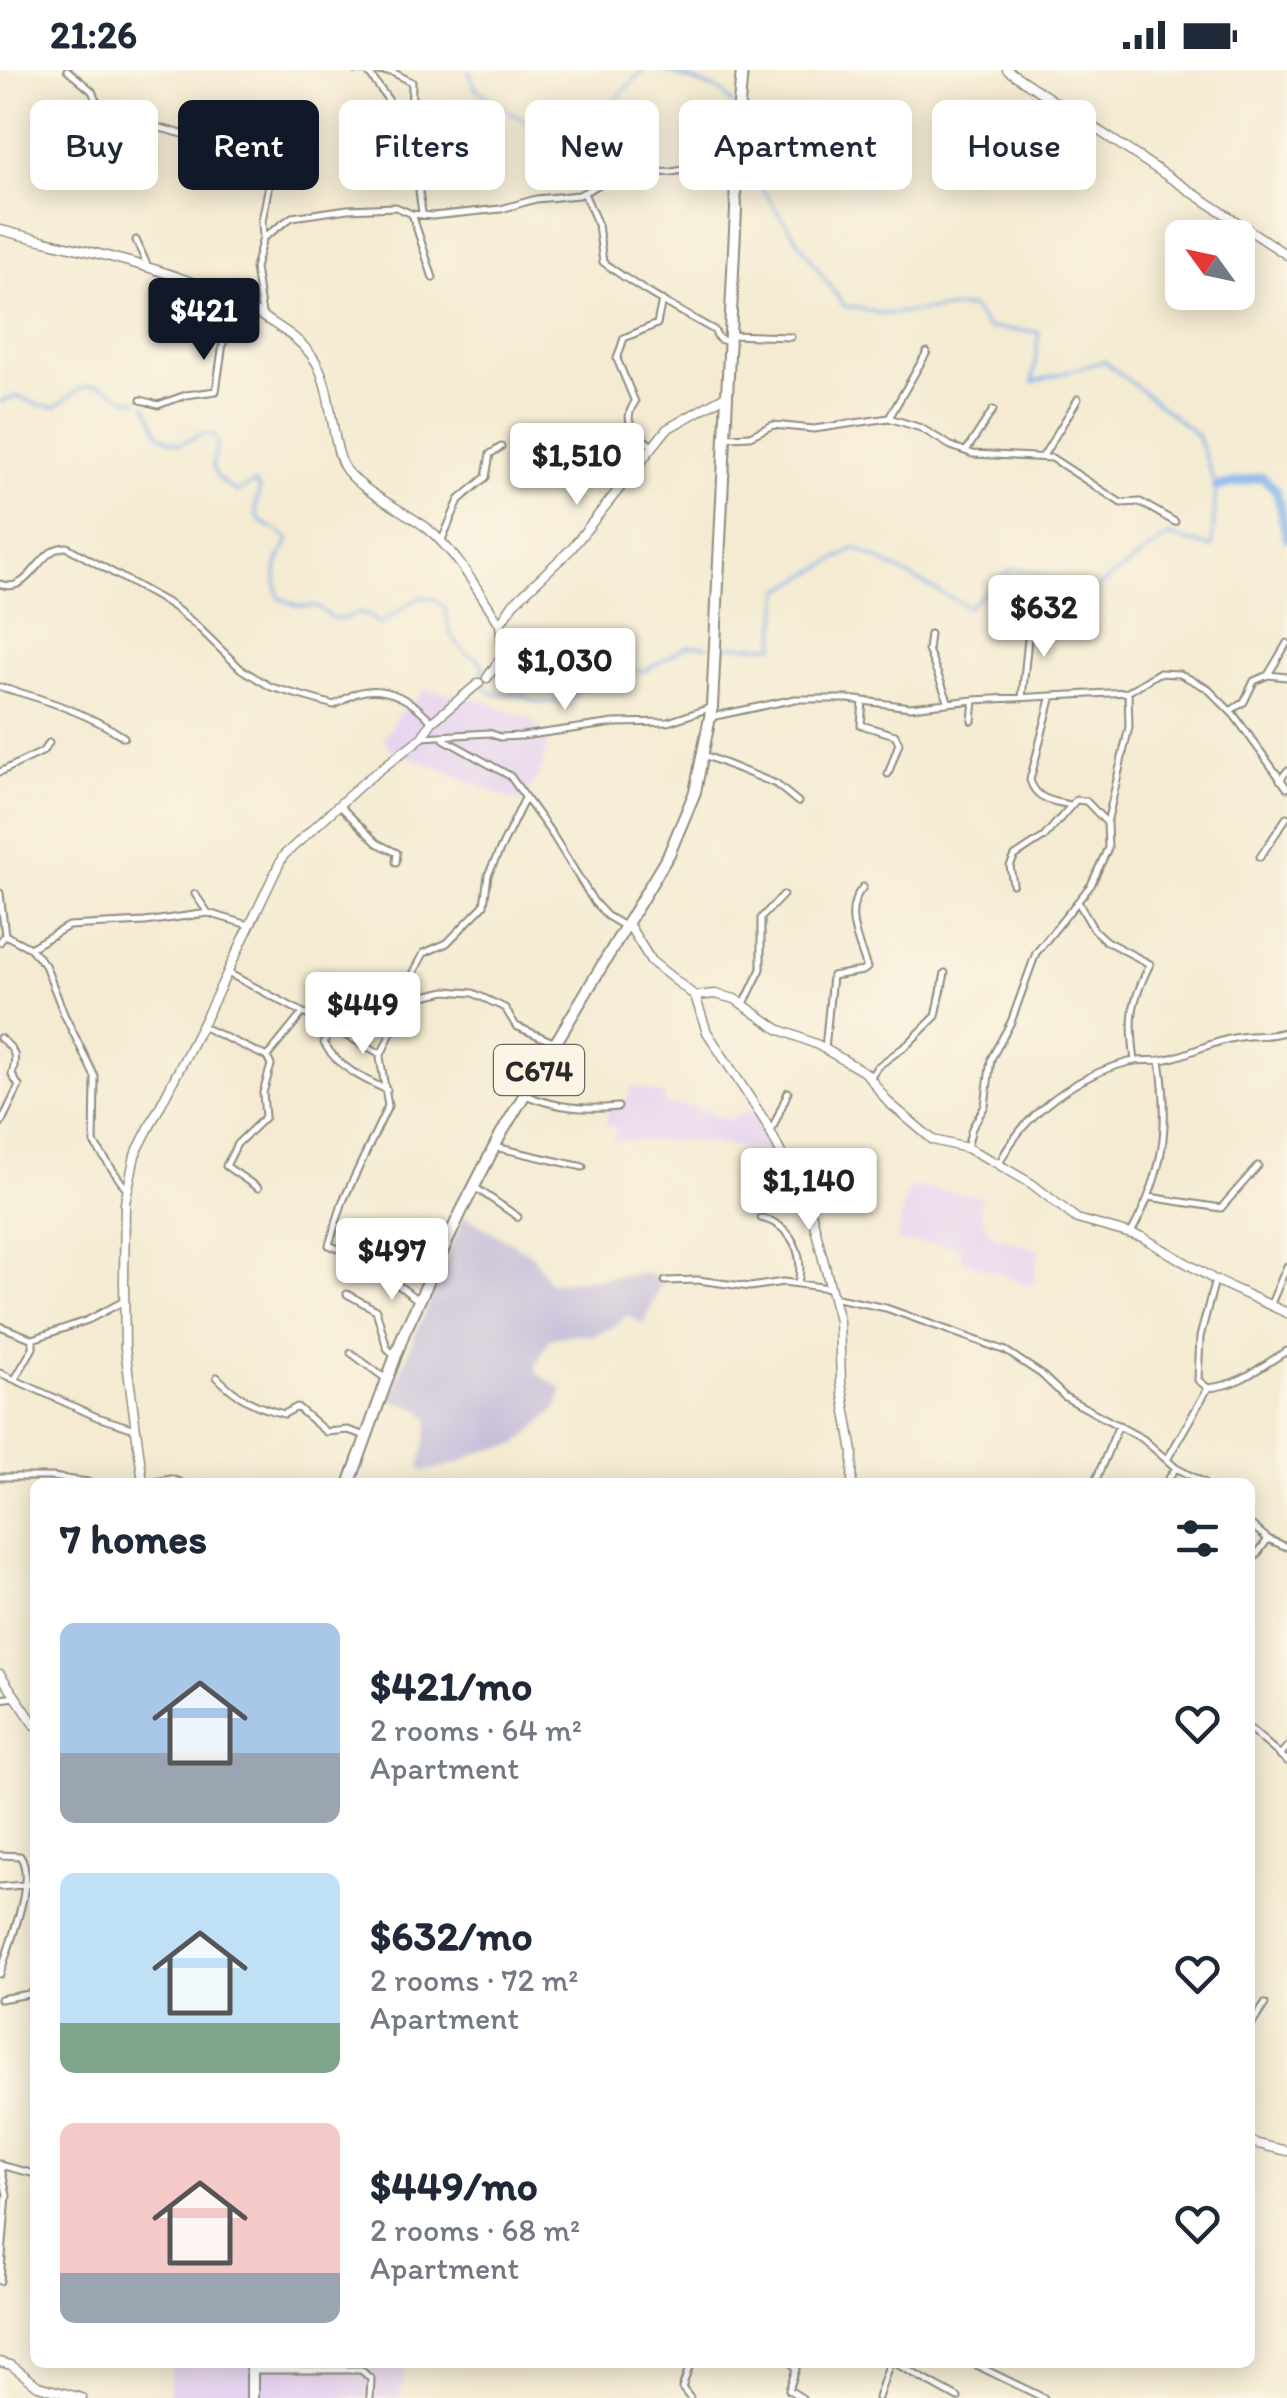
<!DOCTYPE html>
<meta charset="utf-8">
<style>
body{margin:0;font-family:Itim,sans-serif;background:#f2f2f3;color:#1f2937;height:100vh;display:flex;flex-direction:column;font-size:38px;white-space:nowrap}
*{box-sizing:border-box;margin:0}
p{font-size:32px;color:#747a83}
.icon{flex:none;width:55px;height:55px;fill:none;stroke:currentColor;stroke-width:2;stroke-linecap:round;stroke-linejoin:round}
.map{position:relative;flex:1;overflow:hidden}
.sheet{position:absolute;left:30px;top:1408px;width:1225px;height:890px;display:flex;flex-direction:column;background:#fff;border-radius:15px;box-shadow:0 5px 25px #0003}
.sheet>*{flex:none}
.hud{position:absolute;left:30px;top:30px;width:1228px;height:90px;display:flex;gap:20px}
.needle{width:65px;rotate:303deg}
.controls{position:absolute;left:1165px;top:150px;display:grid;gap:20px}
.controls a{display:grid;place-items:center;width:90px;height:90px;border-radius:15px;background:#fff;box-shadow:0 5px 25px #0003;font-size:50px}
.price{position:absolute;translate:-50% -85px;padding:0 22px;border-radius:10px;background:#fff;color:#222;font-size:32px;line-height:65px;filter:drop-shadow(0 2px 5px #0008)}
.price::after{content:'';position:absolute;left:50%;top:60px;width:30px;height:22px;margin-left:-15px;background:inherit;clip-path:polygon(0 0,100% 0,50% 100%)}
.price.active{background:#111827;color:#fff}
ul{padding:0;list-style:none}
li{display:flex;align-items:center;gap:30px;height:250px;padding:0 30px}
li span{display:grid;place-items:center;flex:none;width:280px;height:200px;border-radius:15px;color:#555}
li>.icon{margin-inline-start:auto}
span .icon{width:120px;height:120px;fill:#fffc;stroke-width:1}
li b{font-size:42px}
h2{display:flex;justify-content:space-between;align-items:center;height:120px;padding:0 30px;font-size:42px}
.chip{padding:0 35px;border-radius:15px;background:#fff;box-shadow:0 5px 25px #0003;font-size:35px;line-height:90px}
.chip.active{background:#111827;color:#fff}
.status{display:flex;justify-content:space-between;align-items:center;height:70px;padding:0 50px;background:#fff;direction:ltr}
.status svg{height:28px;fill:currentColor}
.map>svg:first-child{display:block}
.built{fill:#e5d3f1}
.industrial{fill:#c7c0d9}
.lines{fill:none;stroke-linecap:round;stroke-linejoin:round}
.stream{stroke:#7db1eb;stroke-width:2.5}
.river{stroke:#7db1eb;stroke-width:9}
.street-casing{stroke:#908b7e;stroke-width:9}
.secondary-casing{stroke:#908b7e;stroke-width:11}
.primary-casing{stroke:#908b7e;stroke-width:14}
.street{stroke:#fff;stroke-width:5}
.secondary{stroke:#fff;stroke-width:8}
.primary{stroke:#fff;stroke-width:10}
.labels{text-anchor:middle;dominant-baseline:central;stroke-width:8;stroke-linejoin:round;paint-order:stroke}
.shield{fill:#fcf5e5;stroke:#6a6863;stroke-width:2.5}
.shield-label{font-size:30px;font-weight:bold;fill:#2b2b2b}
</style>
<div class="status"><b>21:26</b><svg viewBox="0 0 49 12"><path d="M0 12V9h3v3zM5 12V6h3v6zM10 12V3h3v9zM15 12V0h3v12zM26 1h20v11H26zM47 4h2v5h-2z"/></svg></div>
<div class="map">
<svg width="1287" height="2328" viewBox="0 0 1287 2328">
<rect width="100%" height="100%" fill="#fcf5e5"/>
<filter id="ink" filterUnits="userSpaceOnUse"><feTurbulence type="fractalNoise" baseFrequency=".01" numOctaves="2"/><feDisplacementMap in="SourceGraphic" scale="20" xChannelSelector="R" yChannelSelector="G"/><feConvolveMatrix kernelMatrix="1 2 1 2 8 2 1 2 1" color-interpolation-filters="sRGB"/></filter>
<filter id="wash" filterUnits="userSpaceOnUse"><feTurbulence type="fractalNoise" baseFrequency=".0048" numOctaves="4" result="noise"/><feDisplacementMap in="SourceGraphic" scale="40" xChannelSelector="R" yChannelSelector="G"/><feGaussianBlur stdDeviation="2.25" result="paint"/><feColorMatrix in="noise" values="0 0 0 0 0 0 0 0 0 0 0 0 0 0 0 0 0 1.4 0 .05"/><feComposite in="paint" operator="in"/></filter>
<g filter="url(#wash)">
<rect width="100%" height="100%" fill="#f4ebd2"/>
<!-- built -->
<path class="built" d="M426 619 488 632 534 651 548 674 542 700 520 733 390 678 384 668 398 645Z
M631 1017 664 1024 665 1035 693 1036 727 1050 751 1040 771 1068 774 1082 695 1071H613L616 1057 605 1054 609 1036 626 1030Z
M909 1116 983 1126 979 1137 990 1164 1039 1180 1033 1216 962 1190 959 1176 896 1172Z
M172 2293H406L400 2328H168Z"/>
<!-- industrial -->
<path class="industrial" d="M464 1146 533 1185 549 1213 647 1203 662 1212 644 1255 627 1245 613 1257 594 1266 573 1264 550 1269 537 1293 536 1303 561 1318 558 1337 518 1374 477 1383 459 1393 424 1402 420 1398 430 1349 419 1339 389 1330Z"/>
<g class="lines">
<!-- stream -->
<path class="stream" d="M469 0 475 18 568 80 643 0
M663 0 721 21 733 35
M0 332 17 326 39 335 56 337C70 325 89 308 108 318 121 325 122 330 138 330
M145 334C159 355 150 366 180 374L200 365 213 364 218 372 212 396 218 408 236 422 255 413 260 419C246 459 269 449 289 470 288 475 284 479 281 485 274 497 275 515 279 528L299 536H316L332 548 343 549 357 543 369 546 379 554 420 527 434 529 445 537 451 566 468 585 479 589 484 598 480 607C492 632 496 622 518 625 525 626 532 631 540 632 575 635 582 615 607 598L623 607 637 599 643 602 687 576H709
M717 576H775L781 520 856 478 968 537 1013 497 1095 519 1168 466 1212 477 1216 417 1197 365 1104 291 1033 312 1039 262 988 258 970 237 883 244 843 235 763 120 760 65 742 45"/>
<!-- river -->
<path class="river" d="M1216 417 1262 407 1276 420 1287 468"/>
</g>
</g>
<g filter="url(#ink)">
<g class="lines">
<!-- street casing -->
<g class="street-casing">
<path id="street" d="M67 0 92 21 104 48 134 51 217 73 266 102 270 109 262 151 263 168
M355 0 392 2 412 12 411 61 422 143
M368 2 411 61
M584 123 598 155 603 192C637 218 676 239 714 260L719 269 729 272
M412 144 433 208
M136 170 148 197
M262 244 255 198 263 168 292 147 348 139 396 137 412 144 432 146 501 139 536 129 579 125 619 104 672 102 731 91
M730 265 791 267
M141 330 158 335 186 325 216 321 223 273 239 235
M889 348 927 282
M728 367 750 366 773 355 814 359 889 348 921 358 951 376 973 384 1052 388 1121 433 1140 432 1175 452
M651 375C634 363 621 352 635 332L617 289 624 268 657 254 662 230
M966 381 993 340
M1043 386 1078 329
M441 472 459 430 486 407 490 384 501 377
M0 514C31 526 38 476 67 477L171 535 195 554 241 599 271 617 334 635C341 632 349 626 357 623 386 614 414 631 432 652
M930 564 928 580 949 633
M1268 605 1287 607
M0 617C42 628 88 643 124 667
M1022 628 1030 549
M1051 629 1030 710C1036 730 1052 731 1071 735
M863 631 861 655 895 665 899 673 888 704
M1230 641 1244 632 1254 611 1268 605 1287 573
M711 647 795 629H848L910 637 974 630 1128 622 1158 603 1180 604 1207 618 1234 645 1287 718
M972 651 974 630
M422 667 489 663 500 667 522 666 614 653 668 652 710 638
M444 669 510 706 552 764 594 832 607 846 624 856
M704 685 776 714 798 732
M0 702 42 682 49 673
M1280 710 1287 701
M339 735 377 773 397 783 396 792
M1260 787 1287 747
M1013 814 1010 796 1015 786 1044 767 1076 730 1086 731 1107 753
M0 823 5 865 0 872
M195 824 208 843 249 855
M1078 832 1094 860 1106 871 1150 894C1131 933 1129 947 1135 991
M5 865 30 878 45 895 64 944 95 1007 94 1073 126 1119
M30 878 68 856 145 852 208 843
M228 903 381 984
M406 930 446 921 473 923 505 938 516 956 553 972
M744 934 761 899V848L783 825
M201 956 267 987
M330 957 324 973C336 996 365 1010 387 1020
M0 968C16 980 17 986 12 1005L19 1016 0 1055
M825 979 832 906 863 901 867 898C858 870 842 841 863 817
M870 1008 877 997 908 974 936 946 945 903
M525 1025C557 1038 584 1040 618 1037
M771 1062 788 1022
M495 1077 583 1097
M967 1078 972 1058 985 1036 991 989 1011 952 1036 883 1091 815 1108 778 1107 753 1129 657 1128 622
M999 1094C1023 1044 1075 1006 1129 992 1142 989 1155 992 1167 989 1190 984 1211 972 1234 968 1252 964 1270 968 1287 961
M258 1118 226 1096 237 1074 265 1047 263 1023 271 995 267 987 302 944
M476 1118 518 1147
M1149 1127 1221 1138 1258 1096
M761 1148C791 1155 805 1183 798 1213
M1131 1163C1164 1103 1170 1057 1160 990
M1215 1210 1200 1267 1198 1310 1208 1318C1242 1315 1259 1297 1287 1281
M665 1211 698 1210 750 1217 783 1212 829 1218
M347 1224 376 1240 387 1278 395 1286
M832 1227 886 1238 1006 1281 1041 1304 1065 1327 1143 1369 1176 1398 1203 1412
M419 1231 367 1191 329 1175 343 1131 388 1036 380 987 406 930 414 902 424 883 447 873 484 835 488 805 525 728
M1270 1236 1287 1196
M0 1256 33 1269 88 1250 124 1231
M351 1283 386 1309
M0 1303 97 1347 135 1359
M217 1307C237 1328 256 1337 284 1344L297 1337 326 1362 348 1360 366 1366
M15 1309 33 1278V1269
M1168 1388 1208 1318
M0 1407H52L88 1412
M154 1412 171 1409 180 1412
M1095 1412 1119 1355
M1166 1412 1176 1398
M1250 1454 1268 1469 1287 1477
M1250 1494 1268 1469
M0 1629 16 1627
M1250 1659 1287 1691
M1280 1685 1287 1677
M0 1785 20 1786C37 1809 8 1877 0 1904
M0 1817 35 1814
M0 1929 35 1923
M1250 1957 1265 1934
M0 2094 7 2124 0 2211
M0 2095 35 2104
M791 2292 796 2299 789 2320 802 2328
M893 2292 958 2328
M970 2292 1044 2328
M252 2300H361L371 2309 370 2328
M690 2328 682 2318 691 2292
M878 2328 890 2292"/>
</g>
<!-- secondary casing -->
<g class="secondary-casing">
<path id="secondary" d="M1007 0 1287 185
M0 160C91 183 184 198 265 248 284 260 304 272 316 292 334 323 331 382 347 401 367 425 402 439 427 458 458 484 478 521 500 554
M487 608 503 585 500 554 513 534 571 479 667 359 727 325
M627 852 651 891 695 926 707 962 766 1053 812 1146 839 1251 841 1313 853 1382 852 1412
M695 926 715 924 735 929 778 959 818 975 866 1003 888 1032 933 1070 967 1078 991 1090 1032 1114 1077 1149 1142 1167 1215 1210 1287 1243
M143 1412 125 1278 124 1210 125 1133 135 1085 208 943 283 786 364 712 422 667 432 652 479 613
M0 1604 35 1655
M1250 2072 1287 2081
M0 2292 11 2295 38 2316 82 2328"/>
</g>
<!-- primary casing -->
<g class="primary-casing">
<path id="primary" d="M350 1412 404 1263 461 1142 501 1064 669 784 695 722 712 637 736 139 734 91 742 0
M252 2292V2328"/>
</g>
<!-- street -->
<use href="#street" class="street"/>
<!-- secondary -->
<use href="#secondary" class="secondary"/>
<!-- primary -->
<use href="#primary" class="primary"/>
</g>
</g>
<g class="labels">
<!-- shield labels -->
<rect class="shield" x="494" y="975" width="90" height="50" rx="8"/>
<g class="shield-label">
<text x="539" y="1000">C674</text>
</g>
</g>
</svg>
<div class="controls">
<a><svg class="needle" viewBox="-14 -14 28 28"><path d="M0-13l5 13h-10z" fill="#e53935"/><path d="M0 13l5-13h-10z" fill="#747a83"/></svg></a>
</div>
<b class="price active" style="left:204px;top:293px">$421</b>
<b class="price" style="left:577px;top:438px">$1,510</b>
<b class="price" style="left:1044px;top:590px">$632</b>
<b class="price" style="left:565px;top:643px">$1,030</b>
<b class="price" style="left:363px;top:987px">$449</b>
<b class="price" style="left:809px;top:1163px">$1,140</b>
<b class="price" style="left:392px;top:1233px">$497</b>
<div class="hud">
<a class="chip">Buy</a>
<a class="chip active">Rent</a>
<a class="chip">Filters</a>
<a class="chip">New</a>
<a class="chip">Apartment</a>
<a class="chip">House</a>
</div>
<section class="sheet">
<h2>7 homes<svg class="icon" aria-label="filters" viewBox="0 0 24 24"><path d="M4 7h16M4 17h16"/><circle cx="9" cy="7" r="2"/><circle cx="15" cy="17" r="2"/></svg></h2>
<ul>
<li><span style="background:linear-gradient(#a9c7e8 65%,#9aa5b1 0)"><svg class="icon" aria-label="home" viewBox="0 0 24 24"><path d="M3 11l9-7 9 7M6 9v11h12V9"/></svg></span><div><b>$421/mo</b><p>2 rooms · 64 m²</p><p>Apartment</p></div><svg class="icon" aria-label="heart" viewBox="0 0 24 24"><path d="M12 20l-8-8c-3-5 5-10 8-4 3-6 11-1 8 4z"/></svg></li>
<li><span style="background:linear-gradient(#bfe0f5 75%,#7fa58c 0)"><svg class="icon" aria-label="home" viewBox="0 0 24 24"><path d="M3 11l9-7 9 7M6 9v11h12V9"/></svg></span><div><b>$632/mo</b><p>2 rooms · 72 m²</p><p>Apartment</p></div><svg class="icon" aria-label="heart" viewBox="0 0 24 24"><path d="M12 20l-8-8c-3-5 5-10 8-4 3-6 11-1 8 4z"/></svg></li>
<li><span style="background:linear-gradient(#f6c9c9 75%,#9aa5b1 0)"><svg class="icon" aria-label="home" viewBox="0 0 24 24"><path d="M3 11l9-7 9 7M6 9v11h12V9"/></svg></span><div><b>$449/mo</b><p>2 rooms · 68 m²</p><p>Apartment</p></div><svg class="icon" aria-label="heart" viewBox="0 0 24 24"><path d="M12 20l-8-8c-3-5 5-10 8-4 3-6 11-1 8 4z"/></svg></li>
</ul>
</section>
</div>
